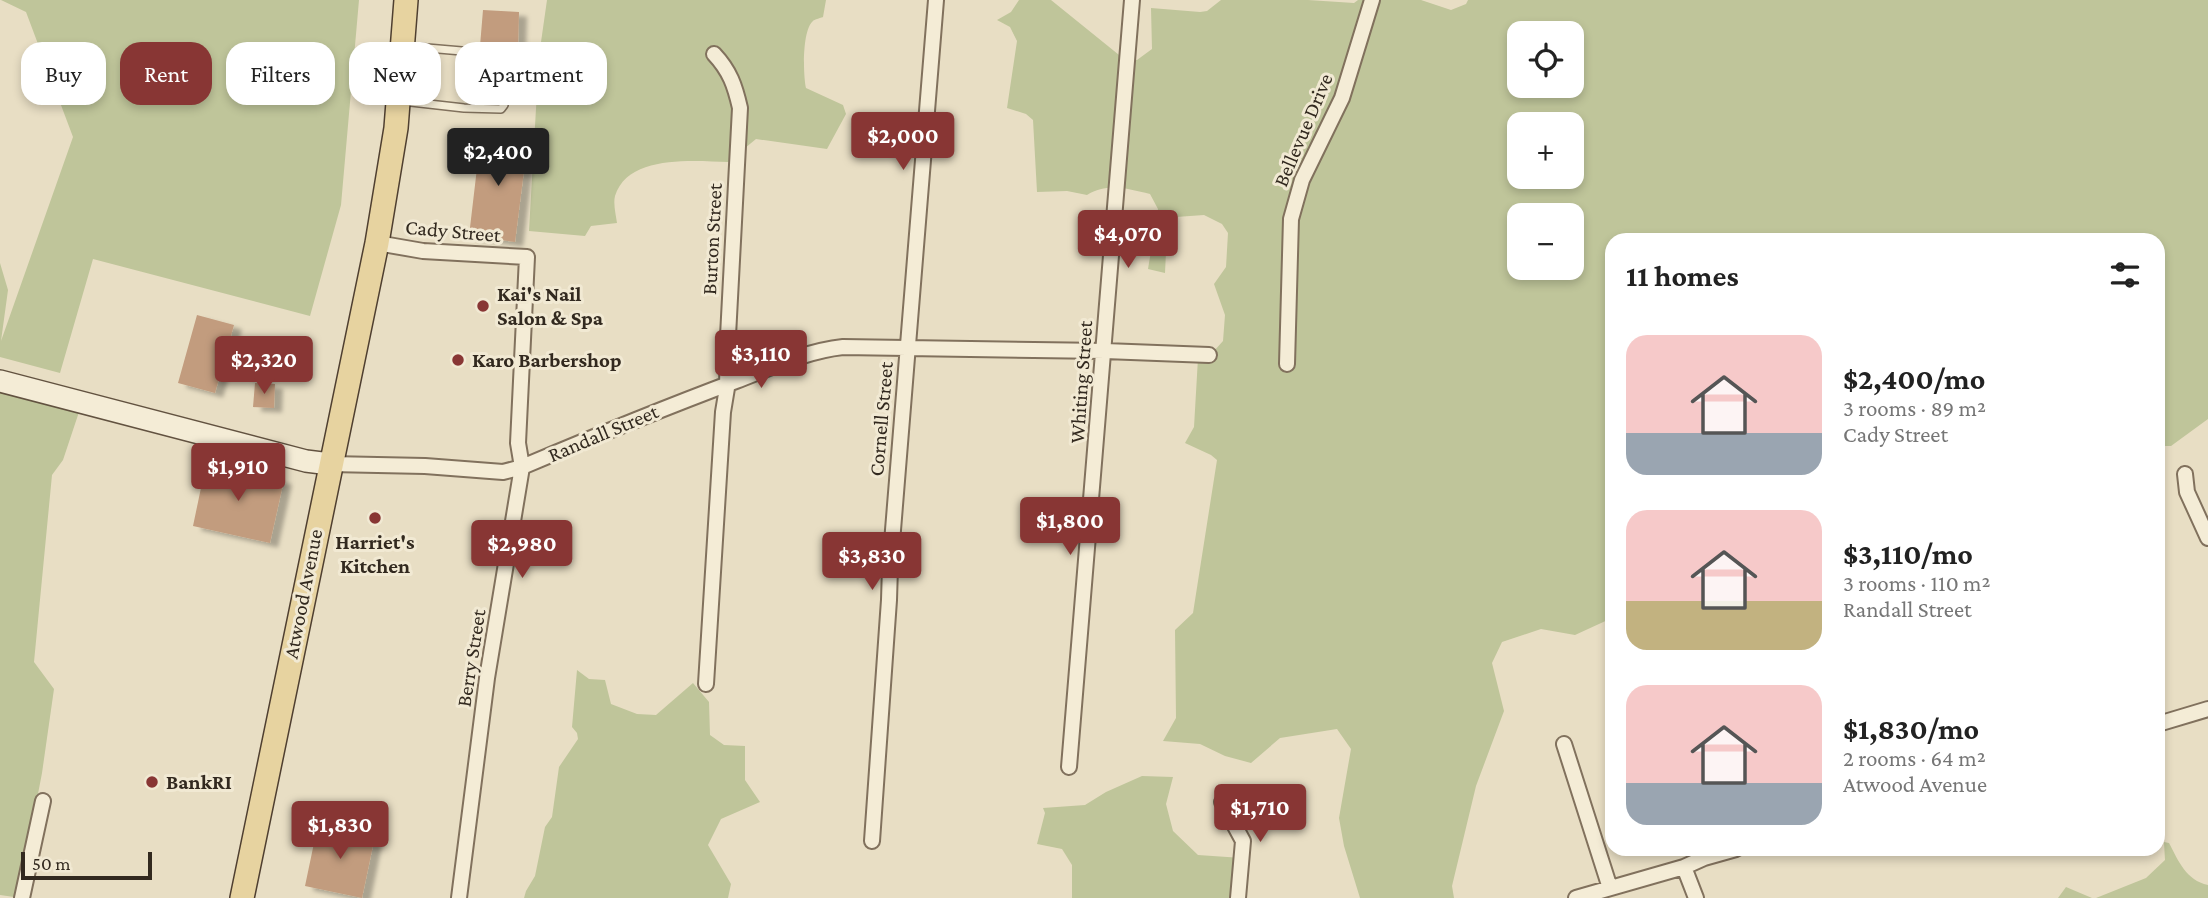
<!DOCTYPE html>
<meta charset="utf-8">
<style>
body{margin:0;font-family:"Crimson Pro",serif;background:#f6f6f6;color:#222;height:100vh;display:flex;flex-direction:column;font-size:26px;white-space:nowrap}
*{box-sizing:border-box;margin:0}
p{font-size:23px;color:#767676}
.icon{flex:none;width:38px;height:38px;fill:none;stroke:currentColor;stroke-width:2;stroke-linecap:round;stroke-linejoin:round}
.map{position:relative;flex:1;overflow:hidden}
.details{position:absolute;left:1605px;top:233px;width:560px;height:623px;display:flex;flex-direction:column;background:#fff;border-radius:21px;box-shadow:0 4px 10px #0003}
.details>*{flex:none}
.guide{position:absolute;left:21px;top:42px;width:665px;height:63px;display:flex;gap:14px}
.fabs{position:absolute;left:1507px;top:21px;display:grid;gap:14px}
.fabs a{display:grid;place-items:center;width:77px;height:77px;border-radius:14px;background:#fff;box-shadow:0 4px 10px #0003;font-size:35px}
.scale{position:absolute;left:21px;bottom:18px;width:131px;box-sizing:border-box;padding-left:7px;border:4px solid #32291f;border-top:0;font-size:19px;line-height:24px;white-space:nowrap;color:#32291f;-webkit-text-stroke:5px #f1e9d3;paint-order:stroke}
.price{position:absolute;translate:-50% -60px;padding:0 16px;border-radius:7px;background:#883634;color:#fff;font-size:23px;line-height:46px;filter:drop-shadow(0 2px 4px #0008)}
.price::after{content:'';position:absolute;left:50%;top:42px;width:21px;height:16px;margin-left:-10px;background:inherit;clip-path:polygon(0 0,100% 0,50% 100%)}
.price.current{background:#222;color:#fff}
ul{padding:0;list-style:none}
li{display:flex;align-items:center;gap:21px;height:175px;padding:0 21px}
li span{display:grid;place-items:center;flex:none;width:196px;height:140px;border-radius:21px;color:#555}
li>.icon{margin-inline-start:auto}
span .icon{width:84px;height:84px;fill:#fffc;stroke-width:1}
li b{font-size:30px}
h2{display:flex;justify-content:space-between;align-items:center;height:84px;padding:0 21px;font-size:30px}
.tag{padding:0 24px;border-radius:21px;background:#fff;box-shadow:0 4px 10px #0003;font-size:24px;line-height:63px}
.tag.current{background:#883634;color:#fff}
.map>svg:first-child{display:block}
.green{fill:#bfc59a;fill-rule:evenodd}
.building{fill:#c29c7e;filter:url(#shadow)}
.lines{fill:none;stroke-linecap:round;stroke-linejoin:round}
.lane-casing{stroke:#81715d;stroke-width:10}
.street-casing{stroke:#81715d;stroke-width:18}
.secondary-casing{stroke:#625240;stroke-width:24}
.primary-casing{stroke:#4f3f30;stroke-width:26}
.lane{stroke:#f4ecd6;stroke-width:7}
.street{stroke:#f4ecd6;stroke-width:14}
.secondary{stroke:#f4ecd6;stroke-width:21}
.primary{stroke:#e7d3a0;stroke-width:23}
.poi-dot{fill:#883634;stroke:#f1e9d3;stroke-width:2.5}
.labels{text-anchor:middle;dominant-baseline:central;stroke-width:6;stroke-linejoin:round;paint-order:stroke}
.street-label{font-size:21px;fill:#32291f;stroke:#f1e9d3}
.poi-label{font-size:21px;font-weight:bold;fill:#32291f;stroke:#f1e9d3;text-anchor:start}
</style>
<div class="map">
<svg width="2208" height="898" viewBox="0 0 2208 898">
<defs>
<filter id="shadow"><feDropShadow dx="8" dy="4.5" stdDeviation="2" flood-color="#0004"/></filter>
</defs>
<rect width="100%" height="100%" fill="#e8dec4"/>
<!-- green -->
<path class="green" d="M1 0H359L341 205 310 316 93 259 60 373 0 357V243V263L8 290 1 341 73 137 26 12Z
M547 0H826L823 17C823 17 813 20 813 21 802 30 803 75 806 88L843 105 846 114 827 149 756 139 728 162C694 161 628 154 615 196 613 204 616 215 617 223L591 226 585 236 529 231 539 56Z
M1019 0H1051L1124 59 1137 60 1152 49 1151 8 1200 12 1207 11 1221 0H1308L1354 3 1358 0H1421L1451 10 1466 4 1468 0H2208V419L2171 446H2158V240H1612V618L1575 635 1541 629 1502 642 1492 663 1504 711 1476 786 1452 886 1454 898H1360L1344 846 1339 818 1351 749 1337 729 1280 738 1251 763 1225 756 1200 744 1163 741 1176 718 1175 630 1193 613 1217 460 1211 455 1185 443 1194 427 1198 358 1214 351 1223 341 1225 315 1214 284 1226 267 1228 233 1222 224 1204 215 1176 217 1167 231 1165 273 1148 269 1158 209 1150 194C1128 189 1108 182 1087 195L1067 191 1037 192 1033 120 1026 114 1007 108 1017 41 1010 27 997 20 1011 12ZM1519 33H1572V86H1519ZM1519 124H1572V177H1519ZM1519 215H1572V268H1519Z
M0 382 81 406 63 460 52 475 34 662 54 689 42 773 19 893 14 897 0 895Z
M577 670 589 679 605 680 611 704 637 714 656 715 693 683 709 702 710 735 724 745 745 746V780L760 802 721 819 708 845 731 884 728 898H524L526 891 535 876 545 827 552 817 559 767 578 739 577 733 572 727Z
M1142 776 1173 777 1166 804 1173 831 1198 855 1242 858 1239 898H1072V865L1062 849 1037 844 1045 813 1043 808 1085 805 1106 792Z
M2164 842 2169 843C2179 862 2186 880 2208 885V898H2096L2146 878 2165 860Z
M2066 887 2092 898H2058Z"/>
<!-- building -->
<path class="building" d="M483 10 519 12 518 48 480 46Z
M471 59 496 60 492 99 467 97Z
M481 134 528 139 515 242 469 236Z
M197 315 234 325 215 393 178 383Z
M255 383 275 384 274 408 253 407Z
M206 464 284 480 270 543 193 526Z
M318 824 375 836 362 898 305 886Z"/>
<g class="lines">
<!-- lane casing -->
<g class="lane-casing">
<path id="lane" d="M402 101 464 108 501 109 504 105 508 55 404 46"/>
</g>
<!-- street casing -->
<g class="street-casing">
<path id="street" d="M377 243 423 251 527 257 518 443 522 467 487 678 459 898
M1287 364 1291 219 1302 180 1342 98 1372 0
M330 464 425 466 503 472 522 467C593 437 664 408 736 381 770 368 806 351 843 347L1105 351 1209 355
M2185 474 2187 492 2208 538
M706 684 723 412 727 388 728 336 740 108C735 86 730 71 714 54
M2158 724 2208 709
M1564 744 1610 888
M1069 767 1132 0
M1222 802 1243 841 1238 898
M872 841 889 600 890 567 936 0
M1684 867 1696 898
M22 898 43 801
M1576 898 1684 867 1704 858 1736 849"/>
</g>
<!-- secondary casing -->
<g class="secondary-casing">
<path id="secondary" d="M0 381 306 461 330 464"/>
</g>
<!-- primary casing -->
<g class="primary-casing">
<path id="primary" d="M242 898 377 243 396 128 406 0"/>
</g>
<!-- lane -->
<use href="#lane" class="lane"/>
<!-- street -->
<use href="#street" class="street"/>
<!-- secondary -->
<use href="#secondary" class="secondary"/>
<!-- primary -->
<use href="#primary" class="primary"/>
</g>
<!-- markers -->
<g class="poi-dot">
<circle cx="483" cy="306" r="7"/>
<circle cx="458" cy="360" r="7"/>
<circle cx="375" cy="518" r="7"/>
<circle cx="152" cy="782" r="7"/>
</g>
<g class="labels">
<!-- street labels -->
<g class="street-label">
<text transform="translate(1303 130) rotate(-67)">Bellevue Drive</text>
<text transform="translate(453 231) rotate(5)">Cady Street</text>
<text transform="translate(712 239) rotate(-87)">Burton Street</text>
<text transform="translate(1081 382) rotate(-86)">Whiting Street</text>
<text transform="translate(881 419) rotate(-85)">Cornell Street</text>
<text transform="translate(603 433) rotate(-23)">Randall Street</text>
<text transform="translate(303 594) rotate(-79)">Atwood Avenue</text>
<text transform="translate(471 658) rotate(-81)">Berry Street</text>
</g>
<!-- poi labels -->
<g class="poi-label">
<text x="497" y="294">Kai's Nail<tspan x="497" dy="24">Salon &amp; Spa</tspan></text>
<text x="472" y="360">Karo Barbershop</text>
<text x="375" y="542" text-anchor="middle">Harriet's<tspan x="375" dy="24">Kitchen</tspan></text>
<text x="166" y="782">BankRI</text>
</g>
</g>
</svg>
<div class="fabs">
<a><svg class="icon" aria-label="locate" viewBox="0 0 24 24"><circle cx="12" cy="12" r="6"/><path d="M12 2v4M12 18v4M2 12h4M18 12h4"/></svg></a>
<a>+</a>
<a>−</a>
</div>
<div class="scale">50 m</div>
<b class="price" style="left:903px;top:172px">$2,000</b>
<b class="price current" style="left:498px;top:188px">$2,400</b>
<b class="price" style="left:1128px;top:270px">$4,070</b>
<b class="price" style="left:761px;top:390px">$3,110</b>
<b class="price" style="left:264px;top:396px">$2,320</b>
<b class="price" style="left:238px;top:503px">$1,910</b>
<b class="price" style="left:1070px;top:557px">$1,800</b>
<b class="price" style="left:522px;top:580px">$2,980</b>
<b class="price" style="left:872px;top:592px">$3,830</b>
<b class="price" style="left:1260px;top:844px">$1,710</b>
<b class="price" style="left:340px;top:861px">$1,830</b>
<div class="guide">
<a class="tag">Buy</a>
<a class="tag current">Rent</a>
<a class="tag">Filters</a>
<a class="tag">New</a>
<a class="tag">Apartment</a>
</div>
<section class="details">
<h2>11 homes<svg class="icon" aria-label="filters" viewBox="0 0 24 24"><path d="M4 7h16M4 17h16"/><circle cx="9" cy="7" r="2"/><circle cx="15" cy="17" r="2"/></svg></h2>
<ul>
<li><span style="background:linear-gradient(#f6c9c9 70%,#9aa5b1 0)"><svg class="icon" aria-label="home" viewBox="0 0 24 24"><path d="M3 11l9-7 9 7M6 9v11h12V9"/></svg></span><div><b>$2,400/mo</b><p>3 rooms · 89 m²</p><p>Cady Street</p></div></li>
<li><span style="background:linear-gradient(#f6c9c9 65%,#c2b280 0)"><svg class="icon" aria-label="home" viewBox="0 0 24 24"><path d="M3 11l9-7 9 7M6 9v11h12V9"/></svg></span><div><b>$3,110/mo</b><p>3 rooms · 110 m²</p><p>Randall Street</p></div></li>
<li><span style="background:linear-gradient(#f6c9c9 70%,#9aa5b1 0)"><svg class="icon" aria-label="home" viewBox="0 0 24 24"><path d="M3 11l9-7 9 7M6 9v11h12V9"/></svg></span><div><b>$1,830/mo</b><p>2 rooms · 64 m²</p><p>Atwood Avenue</p></div></li>
</ul>
</section>
</div>
